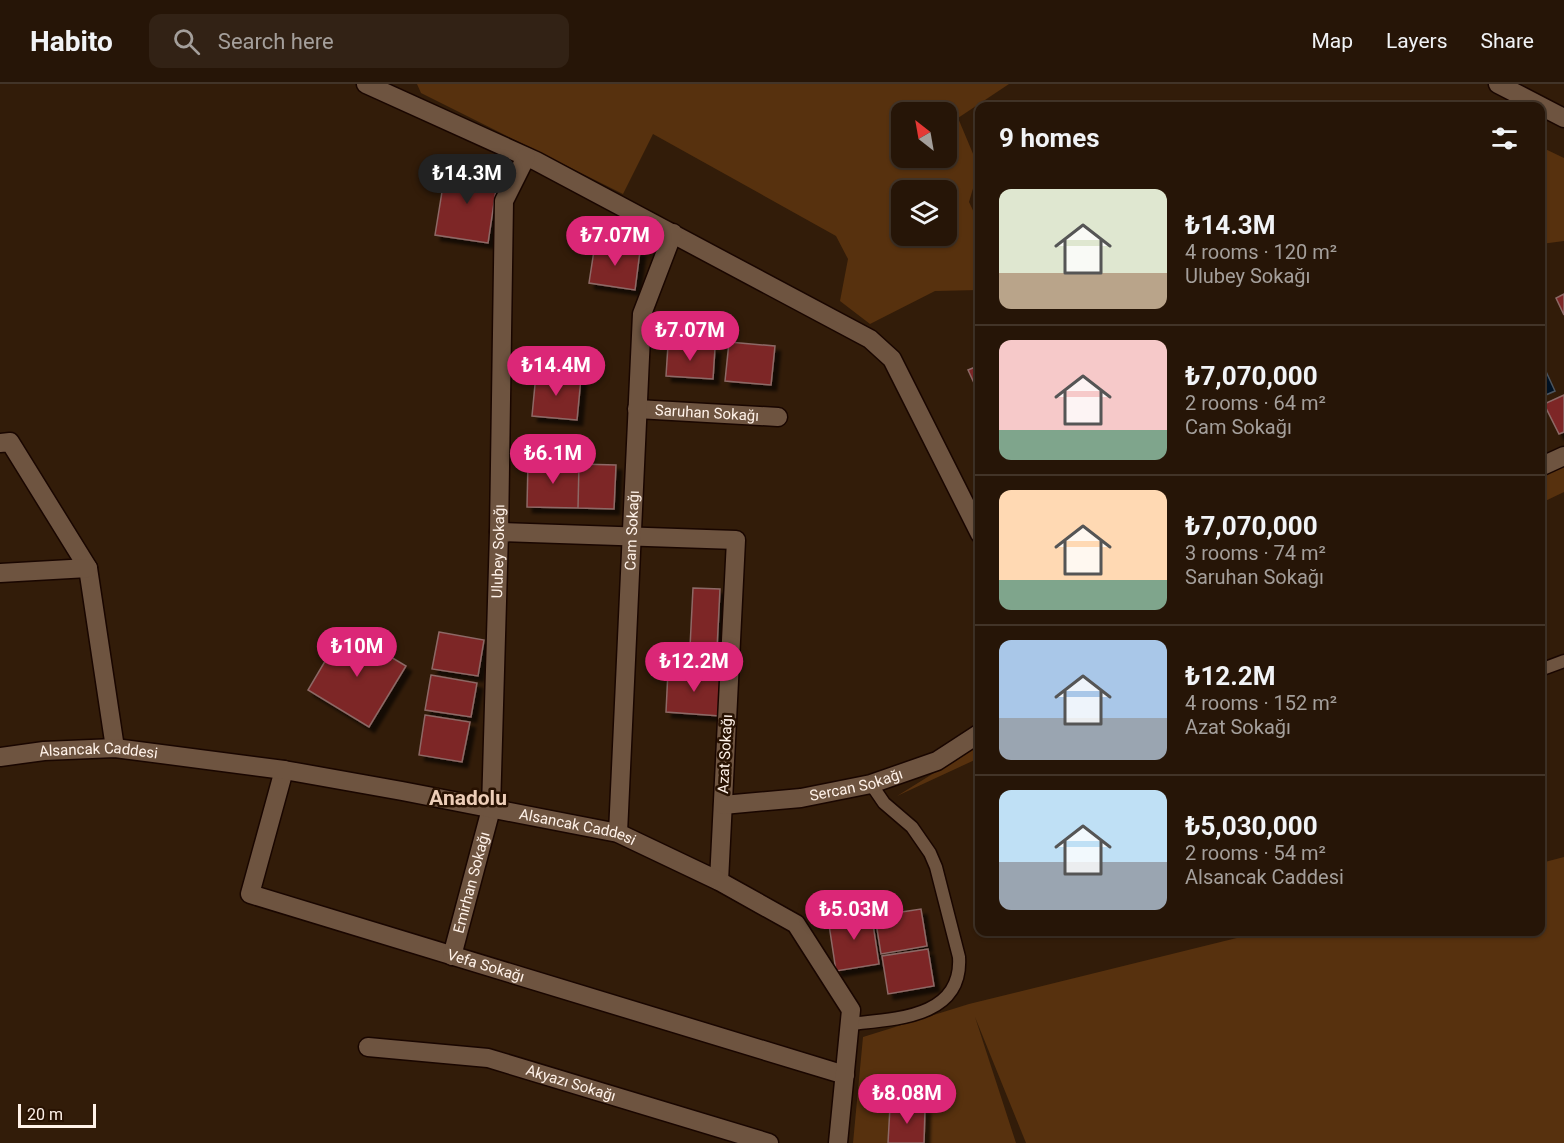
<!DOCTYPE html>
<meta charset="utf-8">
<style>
body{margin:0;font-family:Roboto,sans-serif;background:#322215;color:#f1f3f6;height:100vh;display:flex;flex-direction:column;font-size:22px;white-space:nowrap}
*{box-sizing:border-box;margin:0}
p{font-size:20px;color:#a49f9b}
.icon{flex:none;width:33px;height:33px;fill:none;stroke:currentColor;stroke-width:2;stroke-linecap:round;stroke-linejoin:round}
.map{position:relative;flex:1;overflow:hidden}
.details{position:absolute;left:975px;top:18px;width:570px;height:834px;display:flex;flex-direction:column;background:#261507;border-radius:12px;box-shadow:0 2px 4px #0004,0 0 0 2px #423428}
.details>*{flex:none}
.needle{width:39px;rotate:329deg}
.tools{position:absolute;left:891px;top:18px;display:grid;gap:12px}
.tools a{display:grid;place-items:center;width:66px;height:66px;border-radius:12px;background:#261507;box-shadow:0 2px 4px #0004,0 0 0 2px #423428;font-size:30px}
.scale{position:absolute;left:18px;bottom:15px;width:78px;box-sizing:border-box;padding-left:6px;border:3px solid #fff2e9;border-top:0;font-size:16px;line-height:21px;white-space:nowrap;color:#fff2e9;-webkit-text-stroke:4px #281202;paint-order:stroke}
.price{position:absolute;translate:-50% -51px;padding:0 14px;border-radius:21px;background:#db2777;color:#fff;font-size:20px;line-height:39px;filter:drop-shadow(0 2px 3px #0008)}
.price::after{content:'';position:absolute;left:50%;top:36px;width:18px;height:14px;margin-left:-9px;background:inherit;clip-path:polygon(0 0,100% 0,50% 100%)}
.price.on{background:#222;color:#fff}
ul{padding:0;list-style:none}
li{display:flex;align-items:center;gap:18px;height:150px;padding:0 24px}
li+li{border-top:2px solid #423428}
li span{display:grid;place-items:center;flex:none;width:168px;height:120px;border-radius:12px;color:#555}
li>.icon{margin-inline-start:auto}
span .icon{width:72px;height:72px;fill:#fffc;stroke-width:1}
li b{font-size:26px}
h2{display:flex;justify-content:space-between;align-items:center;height:72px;padding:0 24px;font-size:26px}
header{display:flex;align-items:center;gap:36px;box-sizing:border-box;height:84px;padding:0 30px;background:#261507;border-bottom:2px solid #423428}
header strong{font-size:28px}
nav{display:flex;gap:33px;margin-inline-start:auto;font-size:21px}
.search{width:420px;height:54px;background:#322215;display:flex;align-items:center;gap:15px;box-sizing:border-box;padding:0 21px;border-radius:12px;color:#a49f9b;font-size:22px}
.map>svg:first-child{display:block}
.green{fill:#57310e;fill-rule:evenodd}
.water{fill:#001224;stroke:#4c555f;stroke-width:1.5}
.building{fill:#7d2626;stroke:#8d6966;stroke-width:1.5;filter:url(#shadow)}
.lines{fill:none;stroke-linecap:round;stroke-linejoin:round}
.lane-casing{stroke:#190600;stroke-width:15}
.street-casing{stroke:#190600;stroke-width:21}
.secondary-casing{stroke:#190600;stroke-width:21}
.lane{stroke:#6e5440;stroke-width:12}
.street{stroke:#6e5440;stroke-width:18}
.secondary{stroke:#6e5440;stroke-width:18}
.labels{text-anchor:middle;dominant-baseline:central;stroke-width:5;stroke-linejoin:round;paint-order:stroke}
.street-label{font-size:15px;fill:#fff2e9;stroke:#281202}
.district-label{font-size:21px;font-weight:bold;fill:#edceb8;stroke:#281202}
</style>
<header>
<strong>Habito</strong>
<div class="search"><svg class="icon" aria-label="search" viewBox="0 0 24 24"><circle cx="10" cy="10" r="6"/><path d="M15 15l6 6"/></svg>Search here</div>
<nav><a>Map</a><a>Layers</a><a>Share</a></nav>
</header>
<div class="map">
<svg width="1564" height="1059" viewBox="0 0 1564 1059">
<defs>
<filter id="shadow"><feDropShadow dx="5.5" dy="5.5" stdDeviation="1.5" flood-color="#0009"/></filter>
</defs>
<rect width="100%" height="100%" fill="#321c09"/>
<!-- green -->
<path class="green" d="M417 0H1009L958 34 979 84 969 118 979 139V206L935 207 870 240 840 217 848 175 836 152 653 50 623 110 421 9ZM902 28H946V74H902ZM902 106H946V152H902Z
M1541 63 1564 74V157L1541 160Z
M1564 381V408L1541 419 1540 392Z
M979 661V674L897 712Z
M1564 773V1059H1026L975 933 1016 1059H853L863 953 969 920 1261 848H1540L1541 779Z"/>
<!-- water -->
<path class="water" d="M1543 281 1555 307 1541 313V282Z"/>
<!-- building -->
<path class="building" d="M446 83 498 92 488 159 435 151Z
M595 160 640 167 635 206 589 199Z
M1564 210V231L1556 214Z
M729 258 775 262 771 301 725 297Z
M668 261 715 264 713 295 666 292Z
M980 281V312L968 286Z
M536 290 581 294 577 336 532 332Z
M1564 311V348L1559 350 1544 320Z
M528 378 579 380 578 424 527 423Z
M579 380 616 381 614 425 578 424Z
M693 504 720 505 717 565 690 563Z
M344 545 406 582 369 643 308 606Z
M439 548 484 556 478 592 432 585Z
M668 587 723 590 720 632 666 628Z
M431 591 477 599 471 633 425 626Z
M425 631 470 638 462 678 419 671Z
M921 825 927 862 881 870 875 832Z
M871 827 879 880 836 887 828 834Z
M928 865 934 902 888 910 882 872Z
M890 1023 925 1024 924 1059H888Z"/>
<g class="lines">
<!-- lane casing -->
<g class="lane-casing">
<path id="lane" d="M1540 586 1564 577
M850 940C895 935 963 934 959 873L936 783 930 769 912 743 884 719 871 700"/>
</g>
<!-- street casing -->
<g class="street-casing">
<g id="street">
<path d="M366 0 536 77 870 255 892 275 980 450"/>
<path id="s1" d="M637 325 778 333"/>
<path d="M0 359 10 358 88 484 115 664"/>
<path d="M1540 383 1564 372"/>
<path d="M499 448 736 456 719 797"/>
<path d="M0 489 88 484"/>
<path id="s2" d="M284 686 250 810 845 991"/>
<path id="s3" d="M723 721 801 714 871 700 937 677 980 649"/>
<path id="s4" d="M618 749 642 230 673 149"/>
<path id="s5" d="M452 872 491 725 499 448 504 117 526 73"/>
<path id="s6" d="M368 963 488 974 769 1059"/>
</g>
</g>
<!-- secondary casing -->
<g class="secondary-casing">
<g id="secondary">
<path d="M1498 0 1564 34"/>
<path id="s7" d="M0 673 44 667 115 664 284 686 402 707 618 749 719 797 796 840 851 926 838 1059"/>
</g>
</g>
<!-- lane -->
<use href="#lane" class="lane"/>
<!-- street -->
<use href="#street" class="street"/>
<!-- secondary -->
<use href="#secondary" class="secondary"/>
</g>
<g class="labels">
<!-- street labels -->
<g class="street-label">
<text stroke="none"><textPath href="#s1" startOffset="70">Saruhan Sokağı</textPath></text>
<text stroke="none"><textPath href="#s4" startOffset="303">Cam Sokağı</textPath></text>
<text stroke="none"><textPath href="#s5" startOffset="410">Ulubey Sokağı</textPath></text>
<text stroke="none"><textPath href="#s7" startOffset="99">Alsancak Caddesi</textPath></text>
<text transform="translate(725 670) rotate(-87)">Azat Sokağı</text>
<text stroke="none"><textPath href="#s3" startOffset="135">Sercan Sokağı</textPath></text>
<text stroke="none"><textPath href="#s7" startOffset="585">Alsancak Caddesi</textPath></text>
<text stroke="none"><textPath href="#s5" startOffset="76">Emirhan Sokağı</textPath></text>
<text stroke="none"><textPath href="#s2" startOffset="375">Vefa Sokağı</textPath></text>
<text stroke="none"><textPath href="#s6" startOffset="207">Akyazı Sokağı</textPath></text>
</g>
<!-- district labels -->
<g class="district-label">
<text x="468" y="714">Anadolu</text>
</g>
</g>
</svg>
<div class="tools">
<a><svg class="needle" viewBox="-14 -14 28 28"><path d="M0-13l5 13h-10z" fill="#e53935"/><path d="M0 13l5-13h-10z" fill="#a49f9b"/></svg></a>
<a><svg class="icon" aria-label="layers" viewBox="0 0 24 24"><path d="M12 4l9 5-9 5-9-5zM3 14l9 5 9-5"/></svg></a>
</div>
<div class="scale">20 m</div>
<b class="price on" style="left:467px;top:121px">₺14.3M</b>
<b class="price" style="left:615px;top:183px">₺7.07M</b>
<b class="price" style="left:690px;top:278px">₺7.07M</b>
<b class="price" style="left:556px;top:313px">₺14.4M</b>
<b class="price" style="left:553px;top:401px">₺6.1M</b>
<b class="price" style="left:357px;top:594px">₺10M</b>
<b class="price" style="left:694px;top:609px">₺12.2M</b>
<b class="price" style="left:854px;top:857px">₺5.03M</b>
<b class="price" style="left:907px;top:1041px">₺8.08M</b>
<section class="details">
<h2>9 homes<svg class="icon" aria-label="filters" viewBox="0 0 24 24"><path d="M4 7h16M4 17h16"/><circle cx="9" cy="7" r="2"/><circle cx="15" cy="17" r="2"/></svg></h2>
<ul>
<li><span style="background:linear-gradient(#dfe7d0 70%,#b9a48a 0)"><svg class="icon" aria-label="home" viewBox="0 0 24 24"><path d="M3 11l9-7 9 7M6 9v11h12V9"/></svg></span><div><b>₺14.3M</b><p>4 rooms · 120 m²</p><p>Ulubey Sokağı</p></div></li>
<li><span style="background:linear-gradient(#f6c9c9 75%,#7fa58c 0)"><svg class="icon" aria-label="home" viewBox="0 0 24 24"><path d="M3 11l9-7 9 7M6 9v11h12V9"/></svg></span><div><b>₺7,070,000</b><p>2 rooms · 64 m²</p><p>Cam Sokağı</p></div></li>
<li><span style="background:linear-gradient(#ffd9b3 75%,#7fa58c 0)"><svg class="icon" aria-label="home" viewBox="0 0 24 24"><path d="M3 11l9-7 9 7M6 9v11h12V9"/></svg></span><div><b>₺7,070,000</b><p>3 rooms · 74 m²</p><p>Saruhan Sokağı</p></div></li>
<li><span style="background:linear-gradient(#a9c7e8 65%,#9aa5b1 0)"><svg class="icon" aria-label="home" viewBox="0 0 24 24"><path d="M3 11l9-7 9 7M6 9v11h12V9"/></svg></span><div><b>₺12.2M</b><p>4 rooms · 152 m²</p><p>Azat Sokağı</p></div></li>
<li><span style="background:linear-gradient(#bfe0f5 60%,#9aa5b1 0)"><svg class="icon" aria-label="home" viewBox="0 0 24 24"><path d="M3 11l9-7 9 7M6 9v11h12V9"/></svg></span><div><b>₺5,030,000</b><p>2 rooms · 54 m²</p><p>Alsancak Caddesi</p></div></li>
</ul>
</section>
</div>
